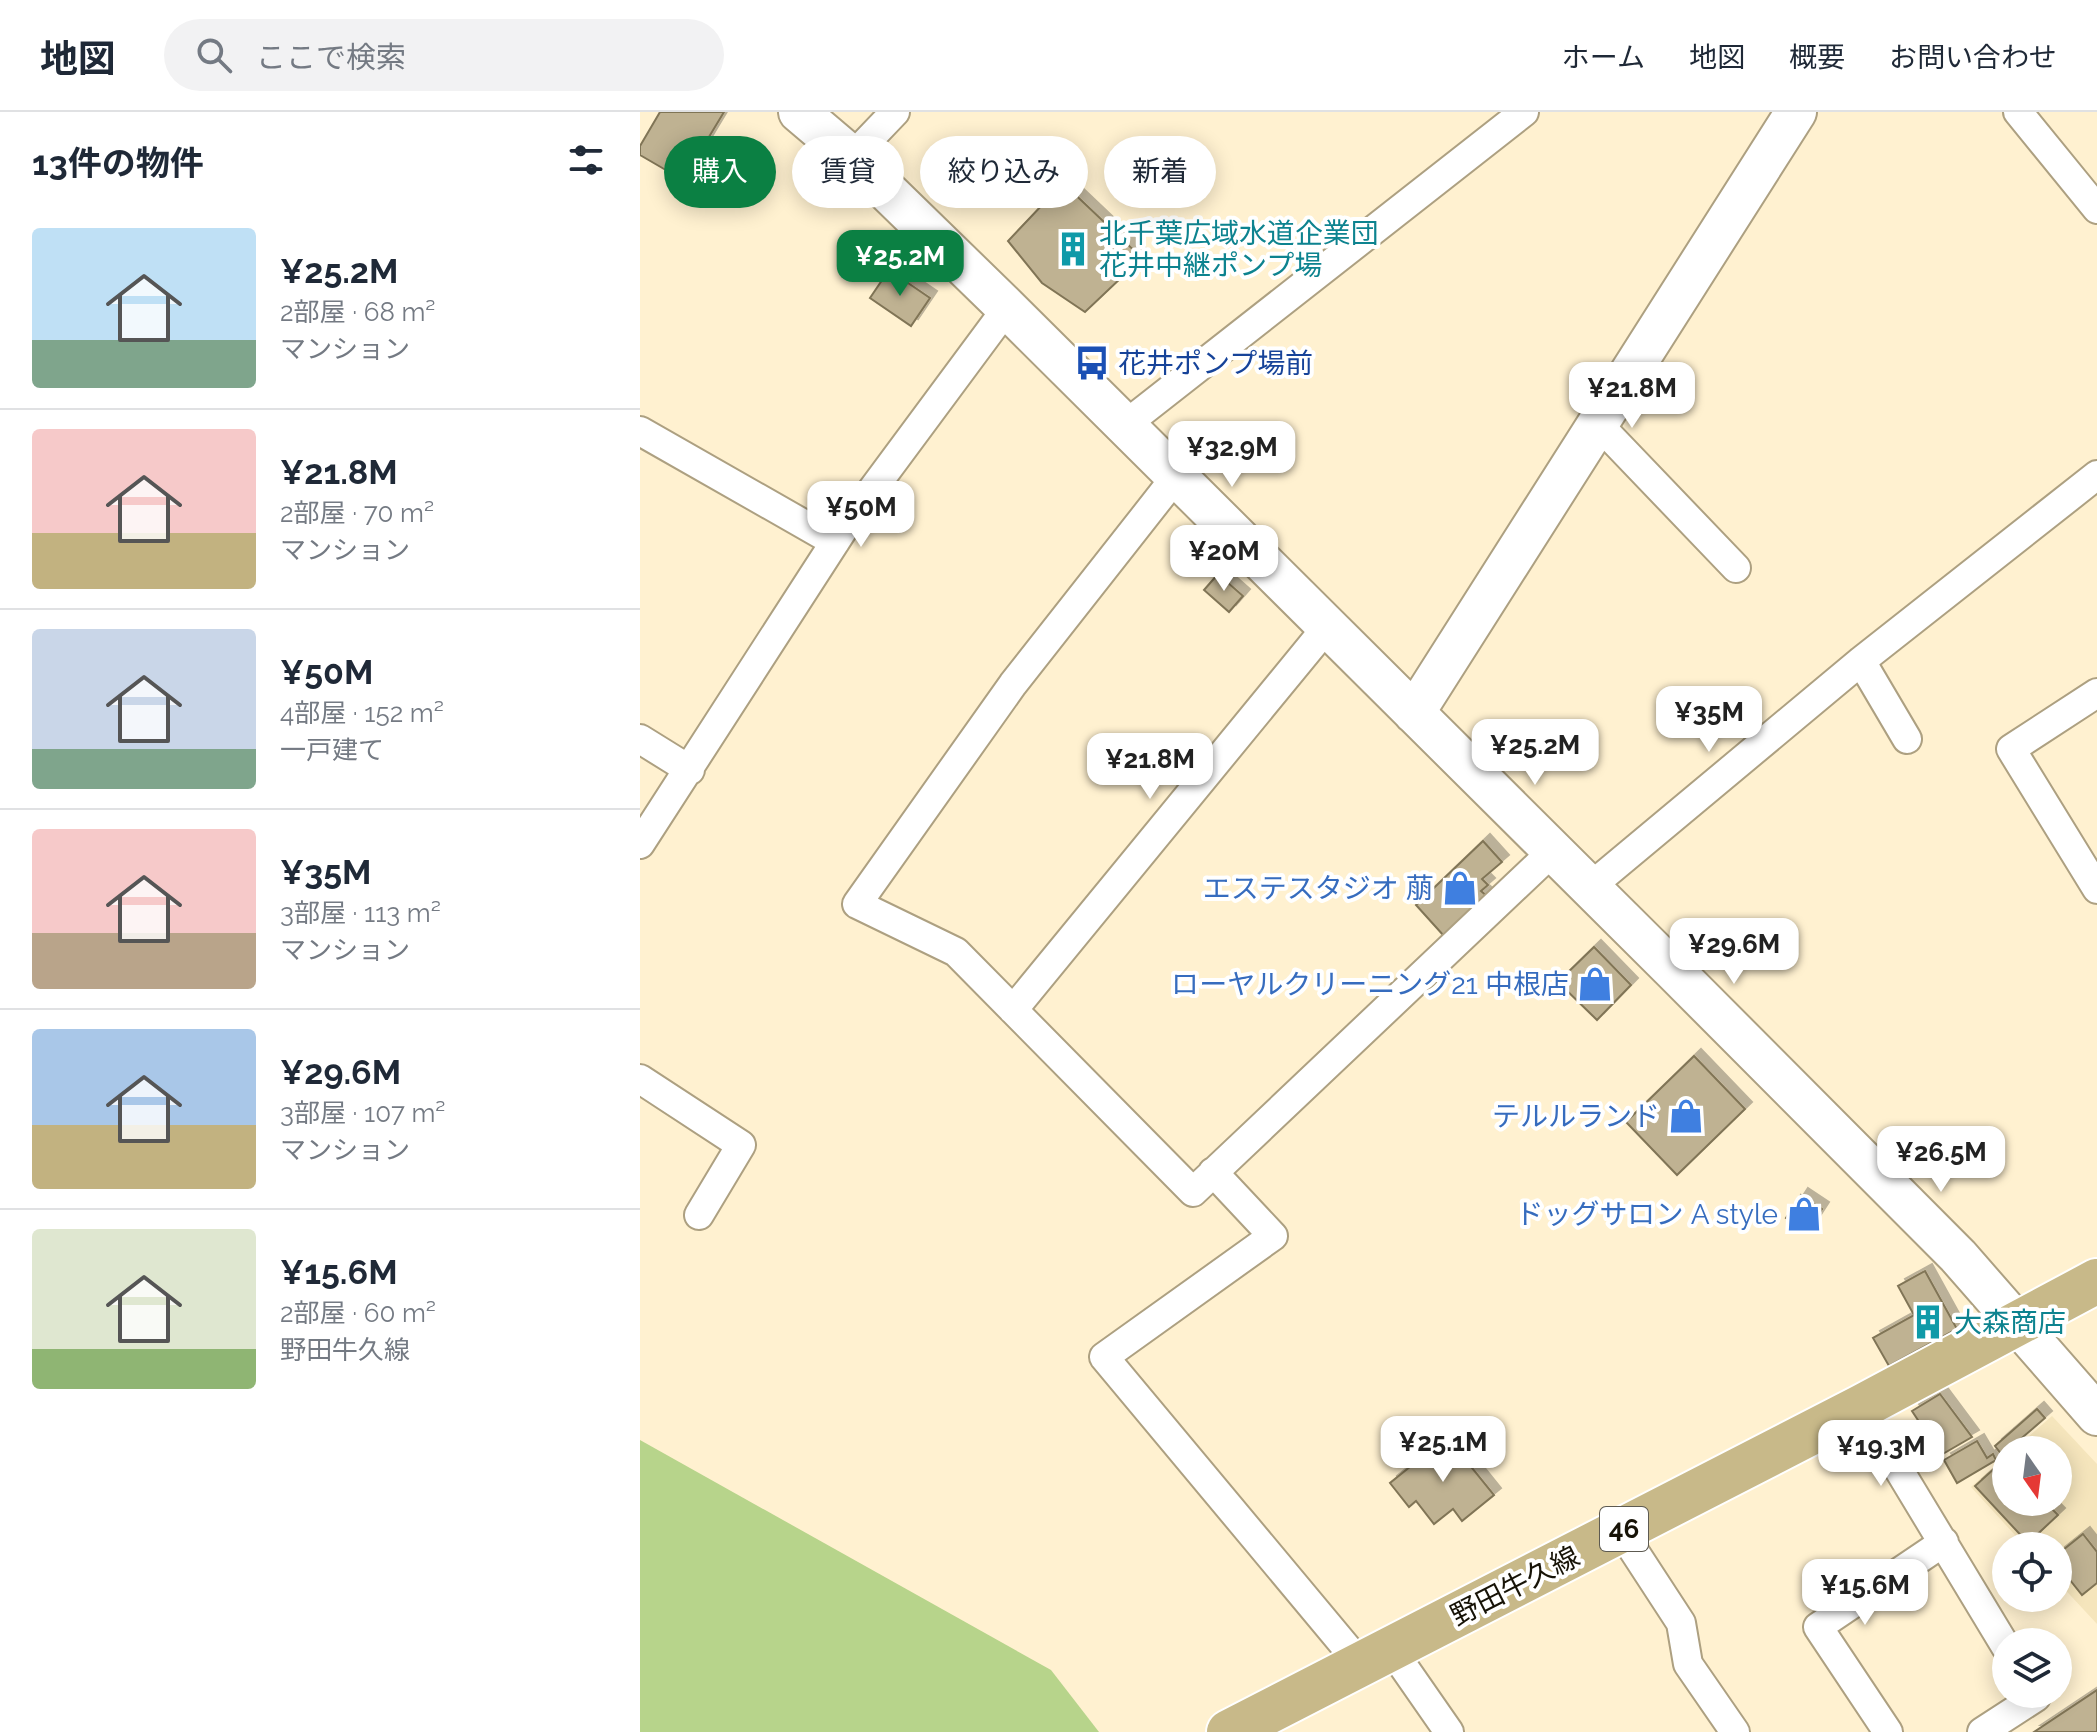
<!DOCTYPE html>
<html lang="ja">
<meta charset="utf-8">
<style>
body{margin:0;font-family:Raleway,"Noto Sans JP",sans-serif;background:#f2f2f3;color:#1f2937;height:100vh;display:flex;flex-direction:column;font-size:30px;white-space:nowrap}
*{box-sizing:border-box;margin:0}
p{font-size:26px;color:#747a83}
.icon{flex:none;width:44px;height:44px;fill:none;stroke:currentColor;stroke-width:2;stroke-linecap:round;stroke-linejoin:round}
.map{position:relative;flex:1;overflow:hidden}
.side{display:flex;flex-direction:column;background:#fff;width:640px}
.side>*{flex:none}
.hud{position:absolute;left:24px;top:24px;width:760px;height:72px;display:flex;gap:16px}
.needle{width:52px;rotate:166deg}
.fabs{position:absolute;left:1352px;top:1324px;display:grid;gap:16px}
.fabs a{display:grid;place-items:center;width:80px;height:80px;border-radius:50%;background:#fff;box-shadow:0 4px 20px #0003;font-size:40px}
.price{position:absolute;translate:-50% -68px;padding:0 18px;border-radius:16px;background:#fff;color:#222;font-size:26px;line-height:52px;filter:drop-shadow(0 2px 4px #0008)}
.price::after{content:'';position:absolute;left:50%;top:48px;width:24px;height:18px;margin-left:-12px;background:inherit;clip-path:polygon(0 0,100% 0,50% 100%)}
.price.on{background:#0b8043;color:#fff}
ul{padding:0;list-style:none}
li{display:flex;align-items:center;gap:24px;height:200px;padding:0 32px}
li+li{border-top:2px solid #e0e1e3}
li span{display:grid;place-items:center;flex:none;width:224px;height:160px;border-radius:8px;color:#555}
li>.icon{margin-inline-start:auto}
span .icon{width:96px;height:96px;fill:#fffc;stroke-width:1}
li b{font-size:34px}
h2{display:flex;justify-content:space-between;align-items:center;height:96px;padding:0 32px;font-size:34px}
.tag{padding:0 28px;border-radius:36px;background:#fff;box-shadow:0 4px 20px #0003;font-size:28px;line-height:72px}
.tag.on{background:#0b8043;color:#fff}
header{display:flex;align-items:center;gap:48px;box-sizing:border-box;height:112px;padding:0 40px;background:#fff;border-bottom:2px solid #e0e1e3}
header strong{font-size:38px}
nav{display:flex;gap:44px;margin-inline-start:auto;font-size:28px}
.search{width:560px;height:72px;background:#f2f2f3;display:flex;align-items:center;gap:20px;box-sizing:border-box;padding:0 28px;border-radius:44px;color:#747a83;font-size:30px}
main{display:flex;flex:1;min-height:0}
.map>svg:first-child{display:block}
.built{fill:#f5e5bc}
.green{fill:#b7d48b}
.building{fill:#bfb292;stroke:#807456;stroke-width:2;filter:url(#shadow)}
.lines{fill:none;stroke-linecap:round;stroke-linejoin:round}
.street-casing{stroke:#ada081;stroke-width:32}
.secondary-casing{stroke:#ada081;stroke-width:44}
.primary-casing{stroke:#fff;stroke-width:48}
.street{stroke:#fff;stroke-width:28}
.secondary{stroke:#fff;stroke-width:40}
.primary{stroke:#c8b989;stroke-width:44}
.labels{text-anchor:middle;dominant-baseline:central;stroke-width:8;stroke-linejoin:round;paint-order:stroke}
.shield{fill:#fff;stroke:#5d5a51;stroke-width:2}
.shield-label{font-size:26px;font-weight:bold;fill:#171307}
.culture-label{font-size:28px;fill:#0d838f;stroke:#fff;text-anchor:start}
.transit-label{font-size:28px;fill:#164399;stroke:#fff;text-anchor:start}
.shop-label{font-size:28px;fill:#366cbe;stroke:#fff;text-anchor:end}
.street-label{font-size:28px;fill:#171307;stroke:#fff}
</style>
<header>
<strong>地図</strong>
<div class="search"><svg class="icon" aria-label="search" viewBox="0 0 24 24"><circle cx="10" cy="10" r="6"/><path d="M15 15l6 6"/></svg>ここで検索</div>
<nav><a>ホーム</a><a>地図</a><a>概要</a><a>お問い合わせ</a></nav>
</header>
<main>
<section class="side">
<h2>13件の物件<svg class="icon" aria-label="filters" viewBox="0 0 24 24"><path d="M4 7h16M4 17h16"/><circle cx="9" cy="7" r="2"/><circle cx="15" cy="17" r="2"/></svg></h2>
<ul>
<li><span style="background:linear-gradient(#bfe0f5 70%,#7fa58c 0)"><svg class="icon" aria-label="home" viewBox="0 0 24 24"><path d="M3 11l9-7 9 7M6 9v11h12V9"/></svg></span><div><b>¥25.2M</b><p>2部屋 · 68 m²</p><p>マンション</p></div></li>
<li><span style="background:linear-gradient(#f6c9c9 65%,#c2b280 0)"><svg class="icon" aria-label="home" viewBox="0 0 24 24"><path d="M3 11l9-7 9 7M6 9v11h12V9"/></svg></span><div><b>¥21.8M</b><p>2部屋 · 70 m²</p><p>マンション</p></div></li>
<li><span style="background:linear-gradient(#c9d6e8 75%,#7fa58c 0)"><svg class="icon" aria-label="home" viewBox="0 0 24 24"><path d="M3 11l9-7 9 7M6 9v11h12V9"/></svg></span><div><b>¥50M</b><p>4部屋 · 152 m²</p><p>一戸建て</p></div></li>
<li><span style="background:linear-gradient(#f6c9c9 65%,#b9a48a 0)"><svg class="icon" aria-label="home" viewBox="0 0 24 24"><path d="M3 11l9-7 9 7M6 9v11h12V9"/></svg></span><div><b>¥35M</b><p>3部屋 · 113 m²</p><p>マンション</p></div></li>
<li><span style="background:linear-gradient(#a9c7e8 60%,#c2b280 0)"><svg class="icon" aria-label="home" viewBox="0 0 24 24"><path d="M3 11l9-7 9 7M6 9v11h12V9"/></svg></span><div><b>¥29.6M</b><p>3部屋 · 107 m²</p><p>マンション</p></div></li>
<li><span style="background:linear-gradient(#dfe7d0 75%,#8fb573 0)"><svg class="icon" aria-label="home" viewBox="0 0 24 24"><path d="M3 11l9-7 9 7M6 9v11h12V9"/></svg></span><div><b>¥15.6M</b><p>2部屋 · 60 m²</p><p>野田牛久線</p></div></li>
</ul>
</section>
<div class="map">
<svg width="1457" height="1620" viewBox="0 0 1457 1620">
<defs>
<filter id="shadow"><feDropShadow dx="7" dy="-7" stdDeviation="0" flood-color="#0004"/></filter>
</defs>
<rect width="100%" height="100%" fill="#fff1d0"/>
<!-- built -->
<path class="built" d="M1412 1304 1457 1352V1512L1418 1470V1434H1385L1331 1375 1366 1344V1390H1418V1338H1373Z"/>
<!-- green -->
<path class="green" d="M0 1328 411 1558 459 1620H0Z"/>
<!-- building -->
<path class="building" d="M20 0H84L43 68 0 43V34Z
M423 71 502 146 445 200 402 171 368 129Z
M249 158 290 186 271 214 230 186Z
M578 462 603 484 589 500 564 478Z
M843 729 862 750 842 767 848 773 841 779 848 785 804 824 776 793Z
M954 835 991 873 957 908 918 870Z
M1054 944 1105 997 1037 1063 986 1010Z
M1161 1083 1182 1097 1167 1120 1146 1106Z
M1285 1159 1317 1217 1249 1254 1233 1226 1274 1203 1258 1174Z
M1300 1282 1332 1325 1301 1343 1272 1299Z
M1397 1297 1405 1306 1362 1343 1355 1334Z
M807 1325 854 1383 822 1409 813 1397 794 1412 776 1389 769 1395 750 1371Z
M1337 1329 1347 1346 1353 1342 1356 1348 1317 1371 1304 1348Z
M1366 1346V1390H1413L1409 1394 1418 1403 1388 1431 1335 1374Z
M1443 1422 1457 1440V1471L1442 1483 1418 1453V1442Z
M1457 1578V1620H1394Z"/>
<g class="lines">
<!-- street casing -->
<g class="street-casing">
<path id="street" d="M1378 0 1457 97
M212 45 255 0
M958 312 1096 456
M485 313 884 0
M0 319 195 430
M535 366 373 572 217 792 316 840 553 1080 913 739
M1221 549 1267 627
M1457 581 1371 637 1457 777
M0 627 50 658
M0 732 204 416 367 196
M950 775 1221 549 1457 363
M373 898 687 515
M0 967 101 1033 59 1103
M573 1060 633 1124 464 1245 721 1553
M1221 1295 1366 1535
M981 1419 1041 1511 1048 1552 1095 1620
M752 1538 809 1620
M1248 1620 1178 1515 1304 1430
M1342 1620 1396 1585 1394 1582"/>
</g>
<!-- secondary casing -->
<g class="secondary-casing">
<path id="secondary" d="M159 0 212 45 367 196 1033 858 1318 1144 1457 1303
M774 601 1156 0"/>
</g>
<!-- primary casing -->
<g class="primary-casing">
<path id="primary" d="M589 1620 1221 1295 1457 1169"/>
</g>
<!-- street -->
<use href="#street" class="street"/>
<!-- secondary -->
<use href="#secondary" class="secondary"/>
<!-- primary -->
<use href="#primary" class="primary"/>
</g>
<!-- icons -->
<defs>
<g id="building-bare" transform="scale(2.76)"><path d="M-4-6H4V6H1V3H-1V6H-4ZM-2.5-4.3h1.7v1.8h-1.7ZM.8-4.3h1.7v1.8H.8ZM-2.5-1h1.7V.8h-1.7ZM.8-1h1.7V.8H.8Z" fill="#0f9aa8" stroke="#fff" stroke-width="2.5" paint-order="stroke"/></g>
<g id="bus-bare" transform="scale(2.76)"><path d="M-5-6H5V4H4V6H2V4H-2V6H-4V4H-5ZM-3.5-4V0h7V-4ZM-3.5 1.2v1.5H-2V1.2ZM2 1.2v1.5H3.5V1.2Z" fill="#1a4fb4" stroke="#fff" stroke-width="2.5" paint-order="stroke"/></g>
<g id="shop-bare" transform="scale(2.76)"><path d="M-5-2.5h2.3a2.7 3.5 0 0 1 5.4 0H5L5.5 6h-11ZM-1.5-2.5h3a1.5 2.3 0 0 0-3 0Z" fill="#3f7fe0" stroke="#fff" stroke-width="2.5" paint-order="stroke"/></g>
</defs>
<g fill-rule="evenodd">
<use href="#building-bare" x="433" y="137"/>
<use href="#bus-bare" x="452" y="251"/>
<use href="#shop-bare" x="820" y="776"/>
<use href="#shop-bare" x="955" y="872"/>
<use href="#shop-bare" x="1046" y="1004"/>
<use href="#shop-bare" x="1164" y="1102"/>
<use href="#building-bare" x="1288" y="1210"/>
</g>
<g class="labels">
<!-- shield labels -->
<rect class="shield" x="960" y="1395" width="48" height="44" rx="6"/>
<g class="shield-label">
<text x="984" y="1417">46</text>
</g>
<!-- culture labels -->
<g class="culture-label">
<text x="459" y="121">北千葉広域水道企業団<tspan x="459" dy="32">花井中継ポンプ場</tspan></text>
<text x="1314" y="1210">大森商店</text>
</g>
<!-- transit labels -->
<g class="transit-label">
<text x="478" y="251">花井ポンプ場前</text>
</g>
<!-- shop labels -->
<g class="shop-label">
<text x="794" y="776">エステスタジオ 萠</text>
<text x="929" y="872">ローヤルクリーニング21 中根店</text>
<text x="1020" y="1004">テルルランド</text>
<text x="1138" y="1102">ドッグサロン A style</text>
</g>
<!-- street labels -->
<g class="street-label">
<text transform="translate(875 1474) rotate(-27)">野田牛久線</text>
</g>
</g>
</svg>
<div class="fabs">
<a><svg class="needle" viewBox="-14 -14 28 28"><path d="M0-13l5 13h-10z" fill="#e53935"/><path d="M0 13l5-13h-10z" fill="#747a83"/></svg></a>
<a><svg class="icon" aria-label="locate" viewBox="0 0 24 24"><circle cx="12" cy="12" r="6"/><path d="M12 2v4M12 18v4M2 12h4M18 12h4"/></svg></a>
<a><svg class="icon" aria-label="layers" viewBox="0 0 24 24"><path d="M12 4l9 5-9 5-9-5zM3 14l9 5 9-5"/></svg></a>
</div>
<b class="price on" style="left:260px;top:186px">¥25.2M</b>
<b class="price" style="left:992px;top:318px">¥21.8M</b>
<b class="price" style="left:592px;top:377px">¥32.9M</b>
<b class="price" style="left:221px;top:437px">¥50M</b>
<b class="price" style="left:584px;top:481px">¥20M</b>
<b class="price" style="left:1069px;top:642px">¥35M</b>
<b class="price" style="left:895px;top:675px">¥25.2M</b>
<b class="price" style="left:510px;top:689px">¥21.8M</b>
<b class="price" style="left:1094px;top:874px">¥29.6M</b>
<b class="price" style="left:1301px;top:1082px">¥26.5M</b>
<b class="price" style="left:803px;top:1372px">¥25.1M</b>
<b class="price" style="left:1241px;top:1376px">¥19.3M</b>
<b class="price" style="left:1225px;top:1515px">¥15.6M</b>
<div class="hud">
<a class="tag on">購入</a>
<a class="tag">賃貸</a>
<a class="tag">絞り込み</a>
<a class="tag">新着</a>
</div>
</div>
</main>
